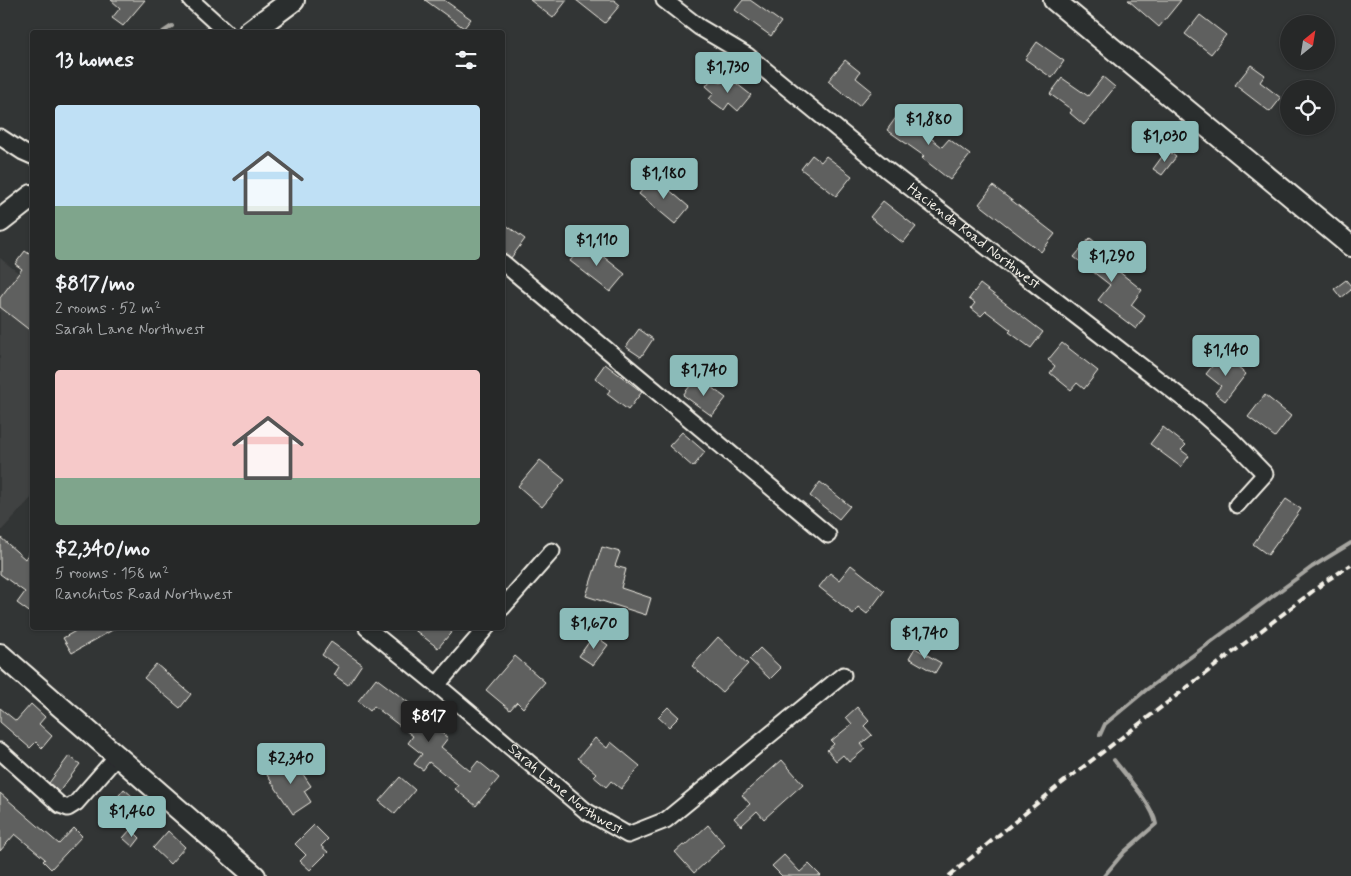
<!DOCTYPE html>
<meta charset="utf-8">
<style>
body{margin:0;font-family:Mynerve,sans-serif;background:#2e3030;color:#f1f3f6;height:100vh;display:flex;flex-direction:column;font-size:19px;white-space:nowrap}
*{box-sizing:border-box;margin:0}
p{font-size:16px;color:#a4a6a8}
.icon{flex:none;width:28px;height:28px;fill:none;stroke:currentColor;stroke-width:2;stroke-linecap:round;stroke-linejoin:round}
.map{position:relative;flex:1;overflow:hidden}
.side{position:absolute;left:30px;top:30px;width:475px;height:600px;display:flex;flex-direction:column;background:#262828;border-radius:5px;box-shadow:0 1px 4px #0004,0 0 0 1px #424445}
.side>*{flex:none}
.needle{width:32px;rotate:30deg}
.controls{position:absolute;left:1280px;top:15px;display:grid;gap:10px}
.controls a{display:grid;place-items:center;width:55px;height:55px;border-radius:50%;background:#262828;box-shadow:0 1px 4px #0004,0 0 0 1px #424445;font-size:25px}
.price{position:absolute;translate:-50% -42px;padding:0 11px;border-radius:5px;background:#8bbbb9;color:#111;font-size:16px;line-height:32px;filter:drop-shadow(0 1px 2px #0008)}
.price::after{content:'';position:absolute;left:50%;top:30px;width:15px;height:11px;margin-left:-8px;background:inherit;clip-path:polygon(0 0,100% 0,50% 100%)}
.price.selected{background:#222;color:#fff}
ul{padding:0;list-style:none}
li{display:grid;align-content:center;gap:10px;height:265px;padding:0 25px}
li span{display:grid;place-items:center;height:155px;border-radius:5px;color:#555}
li>.icon{margin-inline-start:auto}
span .icon{width:90px;height:90px;fill:#fffc;stroke-width:1}
li b{font-size:21px}
h2{display:flex;justify-content:space-between;align-items:center;height:60px;padding:0 25px;font-size:21px}
.map>svg:first-child{display:block}
.built{fill:#404242}
.lines{fill:none;stroke-linecap:round;stroke-linejoin:round}
.stream{stroke:#a6a5a0;stroke-width:4}
.building{fill:#5f605f;stroke:#f4f1e8}
.street-casing{stroke:#f4f1e8;stroke-width:19}
.secondary-casing{stroke:#f4f1e8;stroke-width:24}
.primary-casing{stroke:#f4f1e8;stroke-width:26}
.street{stroke:#2a2d2e;stroke-width:15}
.secondary{stroke:#2a2d2e;stroke-width:20}
.primary{stroke:#2a2d2e;stroke-width:22}
.rail{stroke:#f4f1e8;stroke-width:4;stroke-dasharray:8 4;stroke-linecap:butt}
.labels{text-anchor:middle;dominant-baseline:central;stroke-width:5;stroke-linejoin:round;paint-order:stroke}
.street-label{font-size:15px;fill:#f4f1e8;stroke:#2a2d2e}
</style>
<div class="map">
<svg width="1351" height="876" viewBox="0 0 1351 876">
<rect width="100%" height="100%" fill="#323535"/>
<filter id="ink" filterUnits="userSpaceOnUse"><feTurbulence type="fractalNoise" baseFrequency=".02" numOctaves="2"/><feDisplacementMap in="SourceGraphic" scale="10" xChannelSelector="R" yChannelSelector="G"/><feConvolveMatrix kernelMatrix="1 2 1 2 8 2 1 2 1" color-interpolation-filters="sRGB"/></filter>
<g filter="url(#ink)">
<!-- built -->
<path class="built" d="M0 258 32 284V497L0 532Z"/>
<g class="lines">
<!-- stream -->
<path class="stream" d="M163 32 172 26
M1100 735 1105 724 1146 690 1312 567 1351 543
M1104 876 1124 852 1156 824C1153 805 1126 776 1114 760"/>
</g>
<!-- building -->
<path class="building" d="M111 0H145L123 26 112 18 120 8Z
M425 0H444L471 19 464 28Z
M530 0H567L553 18Z
M576 0H614L620 5 605 23Z
M743 0H750L781 22 771 36 735 10Z
M1128 0H1181L1159 27Z
M1200 15 1226 35 1211 54 1185 34Z
M1037 42 1064 61 1052 78 1025 59Z
M845 60 860 72 856 78 872 91 859 106 828 81Z
M1251 65 1265 75 1260 82 1281 98 1270 112 1235 85Z
M727 76 751 95 738 111 729 103 724 110 709 99 714 93 706 86 713 77 721 83Z
M1103 77 1115 87 1084 125 1070 113 1072 110 1050 94 1062 78 1088 96Z
M900 112 929 132 927 135 942 147 949 139 970 155 950 180 922 158 924 156 887 130Z
M1167 150 1176 157 1162 175 1153 169Z
M812 155 821 162 826 156 852 176 836 196 801 169Z
M653 176 689 207 675 224 639 194Z
M993 186 1055 234 1041 252 979 204Z
M883 201 916 227 903 243 870 217Z
M502 222 525 239 511 258 502 253Z
M1090 238 1118 261 1113 267 1142 290 1131 305 1145 316 1136 329 1098 300 1110 285 1074 257Z
M585 242 625 274 610 292 570 261Z
M25 251 32 256V254V332L0 307V298L22 269 15 264Z
M1346 280 1351 286V290L1341 298 1334 289Z
M980 284 1043 332 1031 348 1009 332 1011 330 986 311 981 316 971 308 975 303 969 299Z
M639 329 653 339 641 357 626 347Z
M1062 343 1098 371 1084 389 1077 383 1071 390 1050 373 1055 366 1048 360Z
M1221 355 1246 374 1225 401 1215 393 1221 386 1206 374Z
M605 364 642 392 628 410 607 394 610 390 595 378Z
M697 377 726 398 712 416 683 395Z
M1265 395 1291 416 1275 437 1248 417Z
M1163 427 1186 445 1181 450 1189 456 1181 467 1150 444Z
M682 432 705 452 693 467 669 446Z
M540 460 565 480 542 507 518 486Z
M820 482 850 506 839 519 810 496Z
M1286 499 1301 509 1268 555 1253 544Z
M0 537 25 559 32 548V614L17 603 25 592 0 574Z
M602 547 620 552 615 566 626 569 621 588 651 598 646 615 586 596Z
M851 565 884 591 867 614 858 607 853 614 819 587 830 573 839 580Z
M81 628H116L72 653 63 638Z
M412 628H455L438 648Z
M594 635 608 645 593 665 579 656Z
M718 637 748 664 722 692 692 666Z
M331 642 362 664 348 685 334 675 339 667 322 655Z
M760 648 781 668 770 679 749 659Z
M915 648 941 663 935 673 909 658Z
M515 656 545 682 523 708 517 702 510 710 486 690Z
M156 664 191 694 180 708 144 678Z
M376 678 413 706 411 709 448 738 441 747 470 771 478 761 499 778 476 806 455 789 458 785 429 762 423 770 414 764 422 754 408 743 413 736 374 706 370 711 358 701Z
M31 704 45 717 39 724 52 736 42 748 36 742 30 748 0 722V708L16 721Z
M668 707 679 717 669 727 658 717Z
M857 707 869 721 864 726 872 735 861 744 865 749 849 762 843 755 836 761 827 750 834 744 831 741 852 724 846 717Z
M595 738 607 748 611 742 640 766 621 789 611 781 606 787 593 776 596 773 578 758Z
M69 756 80 764 59 792 49 783Z
M292 758 311 786 304 791 311 802 293 814 267 775Z
M782 760 803 784 764 819 757 811 741 826 734 818 750 804 742 795Z
M400 777 415 790 395 814 379 801Z
M124 789 140 803 124 822 108 809Z
M0 793 59 844 74 828 82 836 51 869 43 861 45 859 15 834 0 851Z
M314 825 328 839 321 846 328 852 310 870 300 861 306 855 295 844Z
M708 825 725 845 694 873 675 852 683 845 685 846Z
M131 829 140 838 133 847 123 838Z
M168 831 185 847 170 864 153 848Z
M784 855 800 872 809 864 821 876H782L772 866Z"/>
<g class="lines">
<!-- street casing -->
<g class="street-casing">
<g id="street">
<path d="M191 0 226 32"/>
<path id="s1" d="M664 0 699 27 748 56 886 169 1199 411 1232 440 1265 474 1237 505"/>
<path d="M0 137 23 152 32 156"/>
<path d="M502 262 828 535"/>
<path d="M502 608 552 551"/>
<path id="s2" d="M367 628 437 685 586 811 628 835 666 820 843 675"/>
<path d="M437 685 486 628"/>
<path d="M0 751 60 805 68 808 76 803 118 755"/>
</g>
</g>
<!-- secondary casing -->
<g class="secondary-casing">
<path id="secondary" d="M1054 0 1351 246
M0 654 255 876"/>
</g>
<!-- primary casing -->
<g class="primary-casing">
<path id="primary" d="M250 32 293 0
M0 221 32 196"/>
</g>
<!-- street -->
<use href="#street" class="street"/>
<!-- secondary -->
<use href="#secondary" class="secondary"/>
<!-- primary -->
<use href="#primary" class="primary"/>
<!-- rail -->
<path class="rail" d="M949 876 1057 787 1326 581 1351 565"/>
</g>
</g>
<g class="labels">
<!-- street labels -->
<g class="street-label">
<text stroke="none"><textPath href="#s1" startOffset="390">Hacienda Road Northwest</textPath></text>
<text stroke="none"><textPath href="#s2" startOffset="256">Sarah Lane Northwest</textPath></text>
</g>
</g>
</svg>
<div class="controls">
<a><svg class="needle" viewBox="-14 -14 28 28"><path d="M0-13l5 13h-10z" fill="#e53935"/><path d="M0 13l5-13h-10z" fill="#a4a6a8"/></svg></a>
<a><svg class="icon" aria-label="locate" viewBox="0 0 24 24"><circle cx="12" cy="12" r="6"/><path d="M12 2v4M12 18v4M2 12h4M18 12h4"/></svg></a>
</div>
<b class="price" style="left:728px;top:94px">$1,730</b>
<b class="price" style="left:929px;top:146px">$1,880</b>
<b class="price" style="left:1165px;top:163px">$1,030</b>
<b class="price" style="left:664px;top:200px">$1,180</b>
<b class="price" style="left:597px;top:267px">$1,110</b>
<b class="price" style="left:1112px;top:283px">$1,290</b>
<b class="price" style="left:1226px;top:377px">$1,140</b>
<b class="price" style="left:704px;top:397px">$1,740</b>
<b class="price" style="left:594px;top:650px">$1,670</b>
<b class="price" style="left:925px;top:660px">$1,740</b>
<b class="price selected" style="left:429px;top:743px">$817</b>
<b class="price" style="left:291px;top:785px">$2,340</b>
<b class="price" style="left:132px;top:838px">$1,460</b>
<section class="side">
<h2>13 homes<svg class="icon" aria-label="filters" viewBox="0 0 24 24"><path d="M4 7h16M4 17h16"/><circle cx="9" cy="7" r="2"/><circle cx="15" cy="17" r="2"/></svg></h2>
<ul>
<li><span style="background:linear-gradient(#bfe0f5 65%,#7fa58c 0)"><svg class="icon" aria-label="home" viewBox="0 0 24 24"><path d="M3 11l9-7 9 7M6 9v11h12V9"/></svg></span><div><b>$817/mo</b><p>2 rooms · 52 m²</p><p>Sarah Lane Northwest</p></div></li>
<li><span style="background:linear-gradient(#f6c9c9 70%,#7fa58c 0)"><svg class="icon" aria-label="home" viewBox="0 0 24 24"><path d="M3 11l9-7 9 7M6 9v11h12V9"/></svg></span><div><b>$2,340/mo</b><p>5 rooms · 158 m²</p><p>Ranchitos Road Northwest</p></div></li>
</ul>
</section>
</div>
